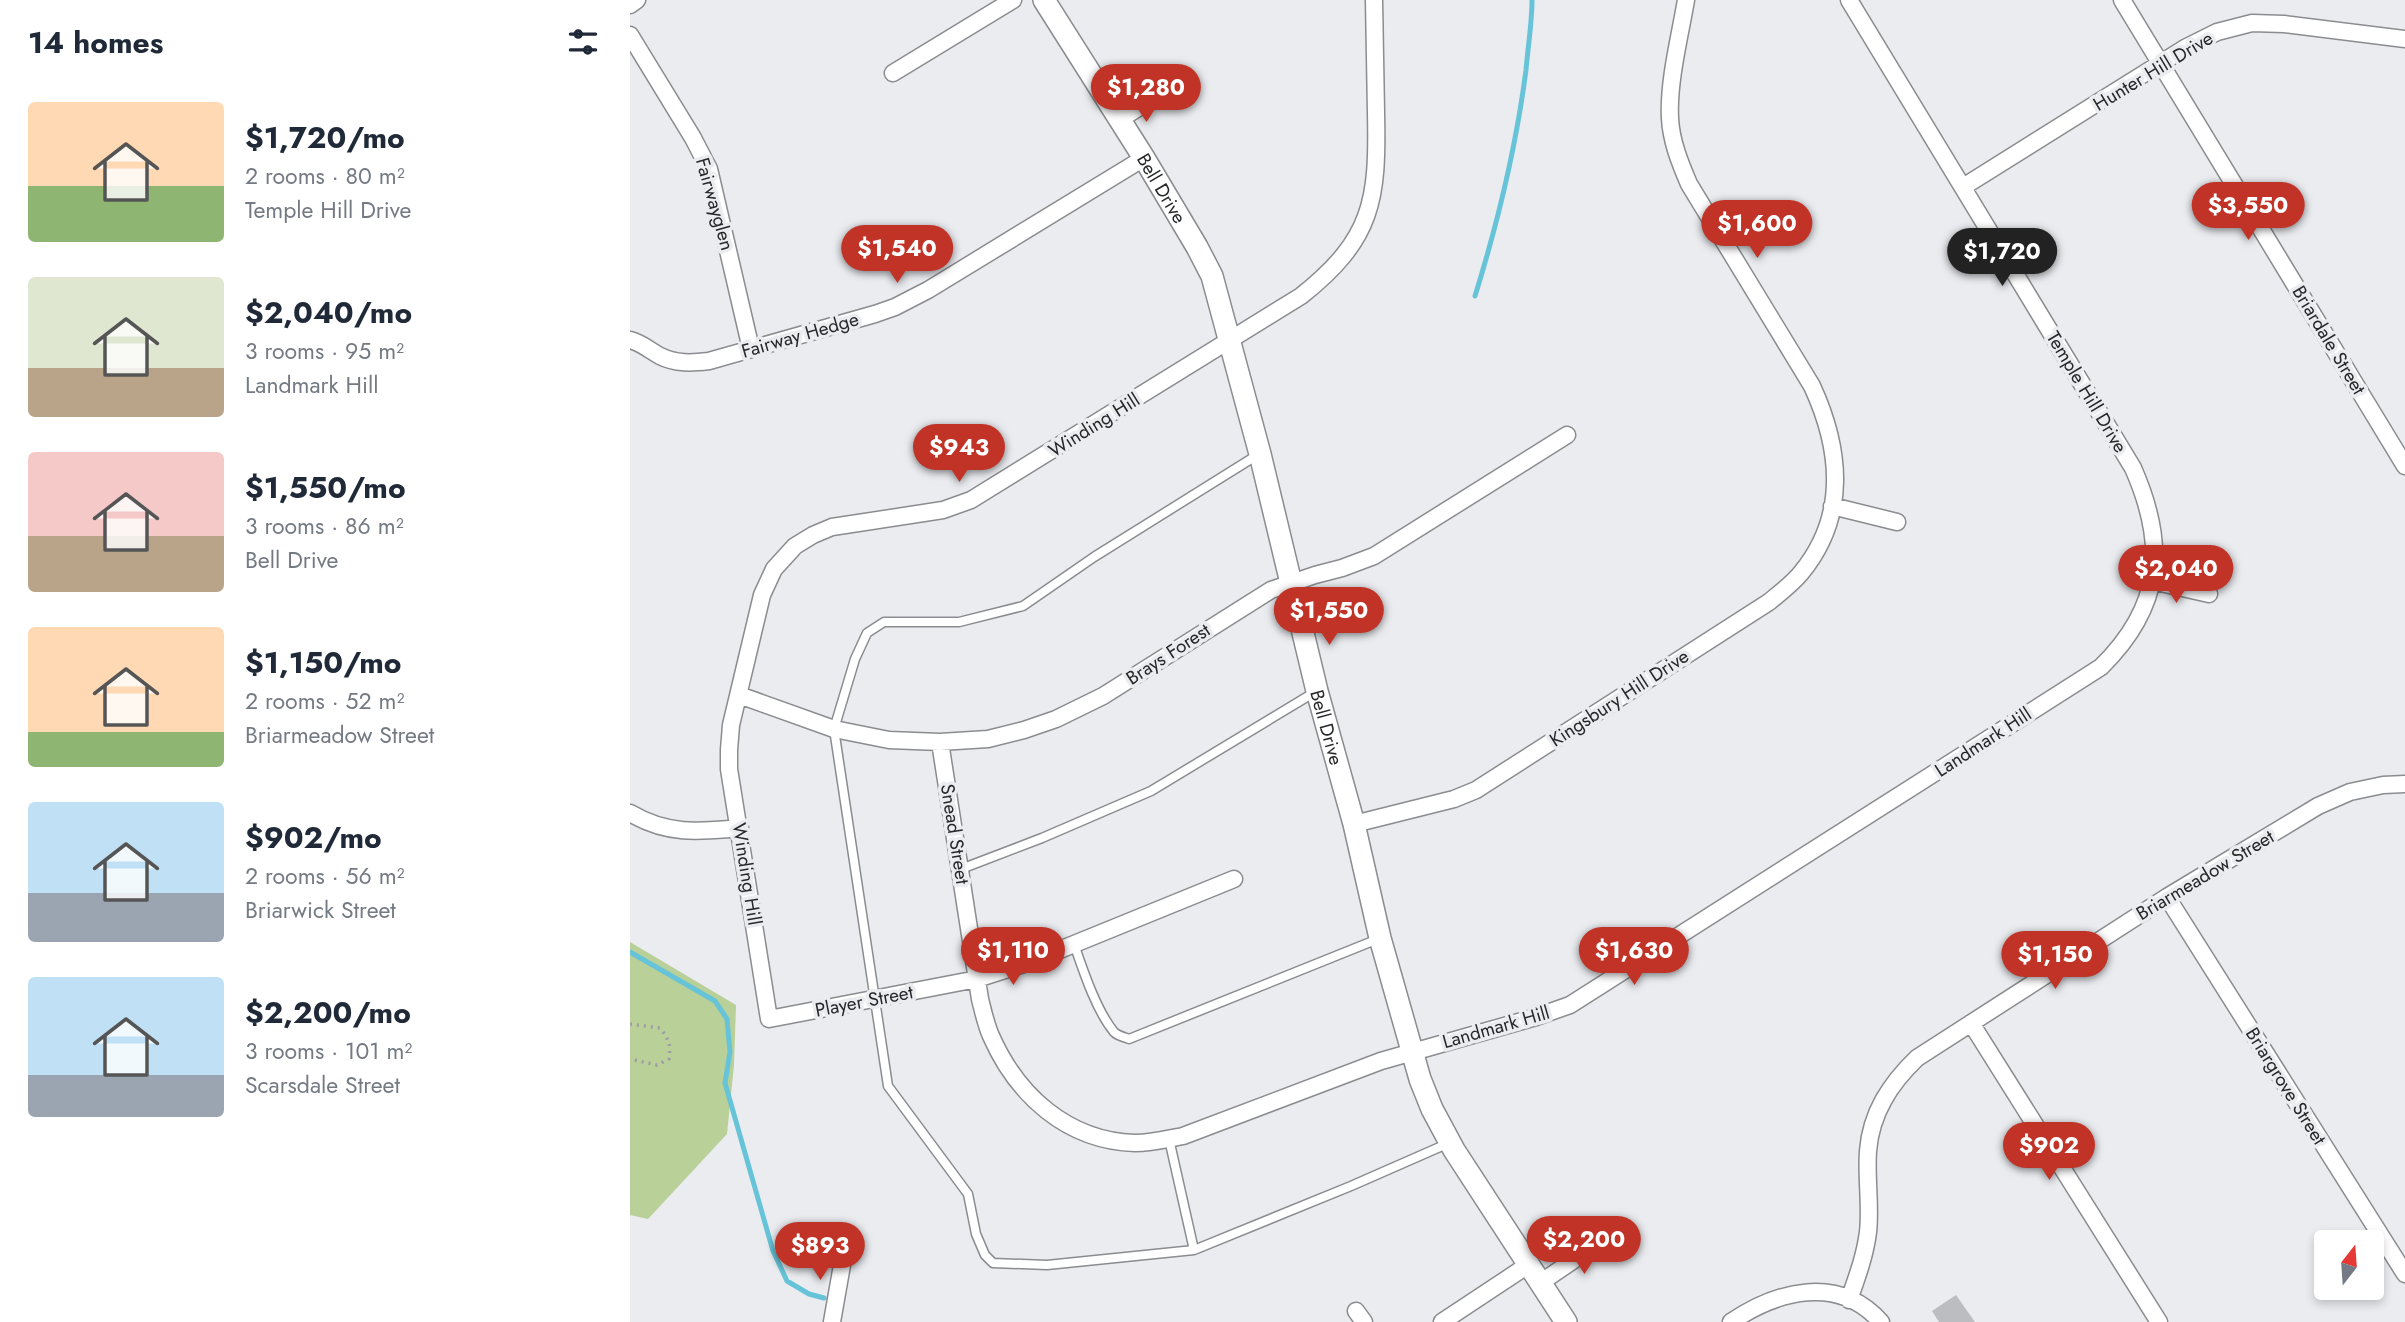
<!DOCTYPE html>
<meta charset="utf-8">
<style>
body{margin:0;font-family:Jost,sans-serif;background:#f6f6f7;color:#1f2937;height:100vh;display:flex;flex-direction:column;font-size:26px;white-space:nowrap}
*{box-sizing:border-box;margin:0}
p{font-size:23px;color:#747a83}
.icon{flex:none;width:38px;height:38px;fill:none;stroke:currentColor;stroke-width:2;stroke-linecap:round;stroke-linejoin:round}
.map{position:relative;flex:1;overflow:hidden}
.sheet{display:flex;flex-direction:column;background:#fff;width:630px}
.sheet>*{flex:none}
.needle{width:46px;rotate:17deg}
.fabs{position:absolute;left:1684px;top:1230px;display:grid;gap:14px}
.fabs a{display:grid;place-items:center;width:70px;height:70px;border-radius:7px;background:#fff;box-shadow:0 4px 10px #0003;font-size:35px}
.price{position:absolute;translate:-50% -60px;padding:0 16px;border-radius:24px;background:#c03326;color:#fff;font-size:23px;line-height:46px;filter:drop-shadow(0 2px 4px #0008)}
.price::after{content:'';position:absolute;left:50%;top:42px;width:21px;height:16px;margin-left:-10px;background:inherit;clip-path:polygon(0 0,100% 0,50% 100%)}
.price.active{background:#222;color:#fff}
ul{padding:0;list-style:none}
li{display:flex;align-items:center;gap:21px;height:175px;padding:0 28px}
li span{display:grid;place-items:center;flex:none;width:196px;height:140px;border-radius:7px;color:#555}
li>.icon{margin-inline-start:auto}
span .icon{width:84px;height:84px;fill:#fffc;stroke-width:1}
li b{font-size:30px}
h2{display:flex;justify-content:space-between;align-items:center;height:84px;padding:0 28px;font-size:30px}
main{display:flex;flex:1;min-height:0}
.map>svg:first-child{display:block}
.green{fill:#b9d099}
.lines{fill:none;stroke-linecap:round;stroke-linejoin:round}
.stream{stroke:#67c4d8;stroke-width:5}
.building{fill:#bbbdc0}
.lane-casing{stroke:#8a8c8f;stroke-width:11}
.street-casing{stroke:#8a8c8f;stroke-width:19}
.secondary-casing{stroke:#8a8c8f;stroke-width:24}
.path{stroke:#9d9ea1;stroke-width:3.5;stroke-dasharray:2 5;stroke-linecap:butt}
.lane{stroke:#fff;stroke-width:8}
.street{stroke:#fff;stroke-width:16}
.secondary{stroke:#fff;stroke-width:21}
.labels{text-anchor:middle;dominant-baseline:central;stroke-width:7;stroke-linejoin:round;paint-order:stroke}
.street-label{font-size:19px;fill:#262728;stroke:#eaecf0}
</style>
<main>
<section class="sheet">
<h2>14 homes<svg class="icon" aria-label="filters" viewBox="0 0 24 24"><path d="M4 7h16M4 17h16"/><circle cx="9" cy="7" r="2"/><circle cx="15" cy="17" r="2"/></svg></h2>
<ul>
<li><span style="background:linear-gradient(#ffd9b3 60%,#8fb573 0)"><svg class="icon" aria-label="home" viewBox="0 0 24 24"><path d="M3 11l9-7 9 7M6 9v11h12V9"/></svg></span><div><b>$1,720/mo</b><p>2 rooms · 80 m²</p><p>Temple Hill Drive</p></div></li>
<li><span style="background:linear-gradient(#dfe7d0 65%,#b9a48a 0)"><svg class="icon" aria-label="home" viewBox="0 0 24 24"><path d="M3 11l9-7 9 7M6 9v11h12V9"/></svg></span><div><b>$2,040/mo</b><p>3 rooms · 95 m²</p><p>Landmark Hill</p></div></li>
<li><span style="background:linear-gradient(#f6c9c9 60%,#b9a48a 0)"><svg class="icon" aria-label="home" viewBox="0 0 24 24"><path d="M3 11l9-7 9 7M6 9v11h12V9"/></svg></span><div><b>$1,550/mo</b><p>3 rooms · 86 m²</p><p>Bell Drive</p></div></li>
<li><span style="background:linear-gradient(#ffd9b3 75%,#8fb573 0)"><svg class="icon" aria-label="home" viewBox="0 0 24 24"><path d="M3 11l9-7 9 7M6 9v11h12V9"/></svg></span><div><b>$1,150/mo</b><p>2 rooms · 52 m²</p><p>Briarmeadow Street</p></div></li>
<li><span style="background:linear-gradient(#bfe0f5 65%,#9aa5b1 0)"><svg class="icon" aria-label="home" viewBox="0 0 24 24"><path d="M3 11l9-7 9 7M6 9v11h12V9"/></svg></span><div><b>$902/mo</b><p>2 rooms · 56 m²</p><p>Briarwick Street</p></div></li>
<li><span style="background:linear-gradient(#bfe0f5 70%,#9aa5b1 0)"><svg class="icon" aria-label="home" viewBox="0 0 24 24"><path d="M3 11l9-7 9 7M6 9v11h12V9"/></svg></span><div><b>$2,200/mo</b><p>3 rooms · 101 m²</p><p>Scarsdale Street</p></div></li>
</ul>
</section>
<div class="map">
<svg width="1775" height="1322" viewBox="0 0 1775 1322">
<rect width="100%" height="100%" fill="#eaecf0"/>
<!-- green -->
<path class="green" d="M0 942 106 1005 104 1065 97 1134 18 1219 0 1215Z"/>
<g class="lines">
<!-- stream -->
<path class="stream" d="M845 296C868 222 886 147 896 70 898 46 902 23 902 0
M0 952 85 1001 97 1019 100 1052 95 1083 143 1251 157 1281 179 1294 194 1298"/>
</g>
<!-- building -->
<path class="building" d="M1326 1295 1345 1322H1309L1302 1311Z"/>
<g class="lines">
<!-- lane casing -->
<g class="lane-casing">
<path id="lane" d="M629 454 464 557 393 606 329 622H254L237 633 225 659 204 729 258 1086 338 1194 346 1234 355 1255 363 1263 417 1265 564 1250 721 1186 819 1143
M331 869 412 838 521 791 685 692
M444 944C453 970 466 1010 484 1032 488 1036 494 1037 499 1039L748 939
M539 1139 564 1250"/>
</g>
<!-- street casing -->
<g class="street-casing">
<path id="street" d="M1492 0 1775 466
M0 5 7 0
M0 35 63 138 79 169 121 349
M263 73 383 0
M489 120 524 98
M1333 187 1555 48 1587 32 1622 23 1654 24 1775 39
M0 340C12 343 19 350 30 356 46 364 62 363 79 361L245 314 265 307 298 290 514 158
M1202 506 1267 522
M1522 581 1579 594
M109 695 204 729 259 740 310 742 358 739 394 730 426 719 473 696 641 590 685 575 712 568 744 556 937 435
M310 742 350 999C353 1011 356 1025 361 1036 387 1095 437 1141 505 1143 521 1143 537 1139 553 1136L751 1061 906 1017 940 1005 1471 667C1533 606 1537 545 1503 468L1219 0
M0 813C37 835 68 832 110 828
M724 824 824 799 846 790 1139 602C1150 593 1162 584 1171 573 1218 516 1211 449 1182 386L1059 184C1050 163 1041 141 1040 118 1038 82 1050 36 1056 0
M604 879 400 962 347 979 139 1019 99 769V750L101 725 132 595 144 569 165 546 183 535 202 527 313 510 341 500 671 296C743 239 748 200 746 113 745 75 745 38 744 0
M1537 897 1775 1274
M1341 1023 1529 1322
M910 1283 976 1238
M1219 1300C1227 1277 1235 1256 1238 1232 1241 1205 1236 1178 1238 1151 1241 1113 1260 1084 1287 1058L1537 897 1688 806 1720 792 1753 785 1775 784
M726 1311 734 1322
M202 1322 215 1248
M812 1322 898 1265
M1101 1322C1147 1291 1208 1274 1251 1322"/>
</g>
<!-- secondary casing -->
<g class="secondary-casing">
<g id="secondary">
<path id="s1" d="M414 0 514 158 567 247 582 276 630 454 687 691 724 824 750 938 790 1079 802 1109 824 1150 936 1322"/>
</g>
</g>
<!-- path -->
<path class="path" d="M0 1024 30 1028C39 1039 41 1045 39 1059L27 1065 0 1059"/>
<!-- lane -->
<use href="#lane" class="lane"/>
<!-- street -->
<use href="#street" class="street"/>
<!-- secondary -->
<use href="#secondary" class="secondary"/>
</g>
<g class="labels">
<!-- street labels -->
<g class="street-label">
<text transform="translate(1523 71) rotate(-31)">Hunter Hill Drive</text>
<text stroke="none"><textPath href="#s1" startOffset="222">Bell Drive</textPath></text>
<text transform="translate(85 204) rotate(74)">Fairwayglen</text>
<text transform="translate(170 335) rotate(-16)">Fairway Hedge</text>
<text transform="translate(1699 340) rotate(59)">Briardale Street</text>
<text transform="translate(1457 392) rotate(59)">Temple Hill Drive</text>
<text transform="translate(464 425) rotate(-32)">Winding Hill</text>
<text transform="translate(538 654) rotate(-33)">Brays Forest</text>
<text transform="translate(989 698) rotate(-33)">Kingsbury Hill Drive</text>
<text stroke="none"><textPath href="#s1" startOffset="789">Bell Drive</textPath></text>
<text transform="translate(1353 742) rotate(-33)">Landmark Hill</text>
<text transform="translate(325 834) rotate(81)">Snead Street</text>
<text transform="translate(117 874) rotate(81)">Winding Hill</text>
<text transform="translate(1575 875) rotate(-31)">Briarmeadow Street</text>
<text transform="translate(234 1001) rotate(-11)">Player Street</text>
<text transform="translate(866 1027) rotate(-16)">Landmark Hill</text>
<text transform="translate(1656 1086) rotate(58)">Briargrove Street</text>
</g>
</g>
</svg>
<div class="fabs">
<a><svg class="needle" viewBox="-14 -14 28 28"><path d="M0-13l5 13h-10z" fill="#e53935"/><path d="M0 13l5-13h-10z" fill="#747a83"/></svg></a>
</div>
<b class="price" style="left:516px;top:124px">$1,280</b>
<b class="price" style="left:1618px;top:242px">$3,550</b>
<b class="price" style="left:1127px;top:260px">$1,600</b>
<b class="price" style="left:267px;top:285px">$1,540</b>
<b class="price active" style="left:1372px;top:288px">$1,720</b>
<b class="price" style="left:329px;top:484px">$943</b>
<b class="price" style="left:1546px;top:605px">$2,040</b>
<b class="price" style="left:699px;top:647px">$1,550</b>
<b class="price" style="left:383px;top:987px">$1,110</b>
<b class="price" style="left:1004px;top:987px">$1,630</b>
<b class="price" style="left:1425px;top:991px">$1,150</b>
<b class="price" style="left:1419px;top:1182px">$902</b>
<b class="price" style="left:954px;top:1276px">$2,200</b>
<b class="price" style="left:190px;top:1282px">$893</b>
</div>
</main>
